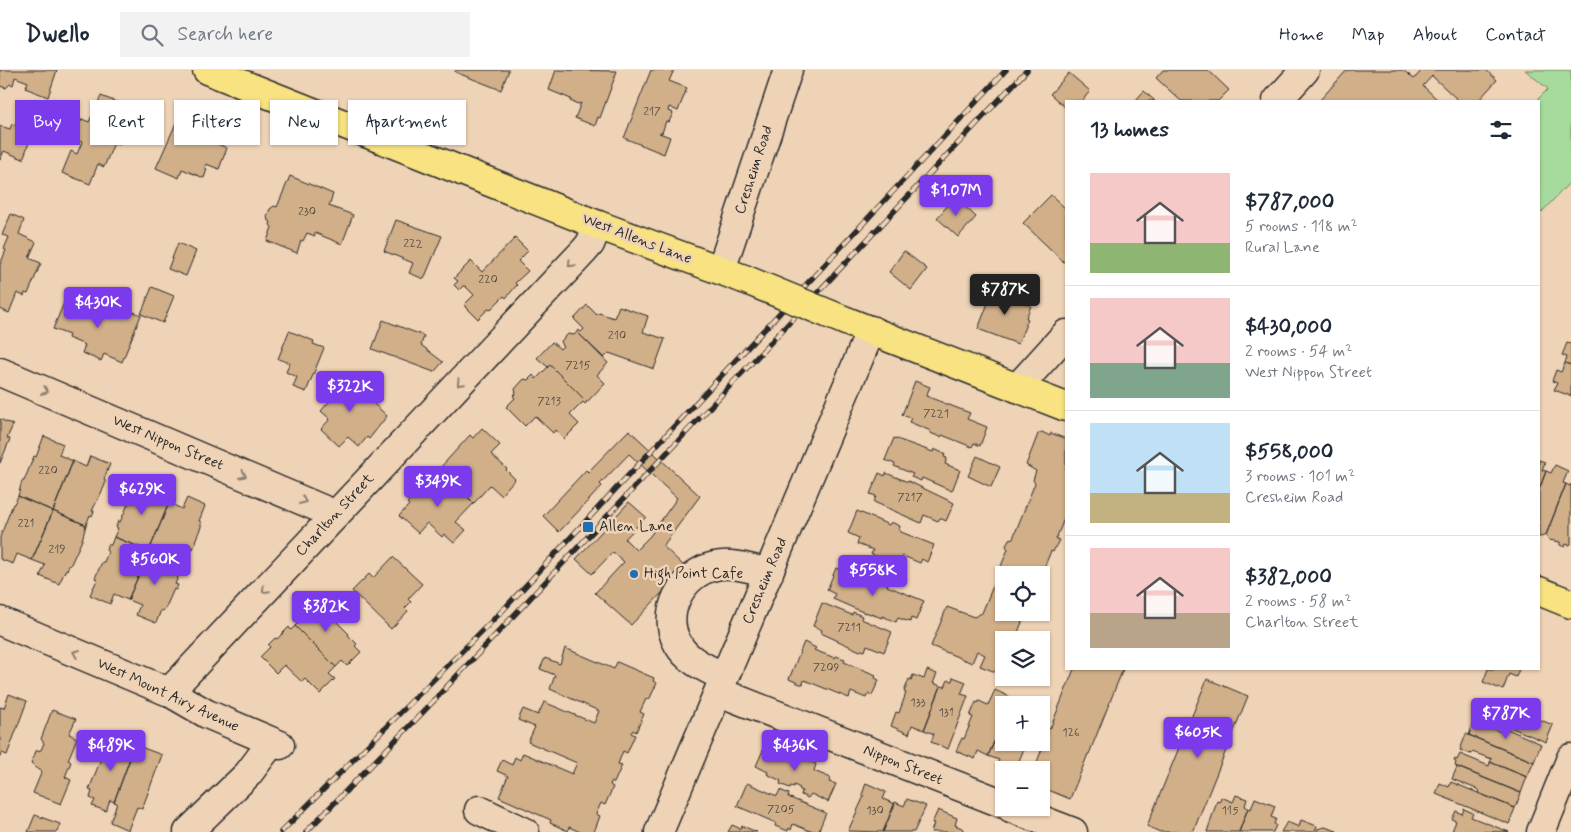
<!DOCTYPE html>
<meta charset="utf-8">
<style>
body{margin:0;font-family:Mynerve,sans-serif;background:#f2f2f3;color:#1f2937;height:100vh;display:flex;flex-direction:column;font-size:19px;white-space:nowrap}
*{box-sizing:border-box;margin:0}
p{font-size:16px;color:#747a83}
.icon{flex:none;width:28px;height:28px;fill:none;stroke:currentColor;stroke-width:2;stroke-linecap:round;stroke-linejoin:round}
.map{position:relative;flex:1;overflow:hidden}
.sheet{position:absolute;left:1065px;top:30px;width:475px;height:570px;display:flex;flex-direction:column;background:#fff;border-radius:0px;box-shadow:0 1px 4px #0004}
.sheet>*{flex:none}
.top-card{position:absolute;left:15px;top:30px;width:475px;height:45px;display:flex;gap:10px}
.buttons{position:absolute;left:995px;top:496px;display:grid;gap:10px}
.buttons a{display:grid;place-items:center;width:55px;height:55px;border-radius:0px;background:#fff;box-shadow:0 1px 4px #0004;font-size:25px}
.price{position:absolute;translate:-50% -42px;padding:0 11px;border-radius:5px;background:#7c3aed;color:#fff;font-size:16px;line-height:32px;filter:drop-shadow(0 1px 2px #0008)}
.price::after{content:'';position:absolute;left:50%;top:30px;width:15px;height:11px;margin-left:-8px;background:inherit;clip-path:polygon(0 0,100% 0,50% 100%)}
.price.current{background:#222;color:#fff}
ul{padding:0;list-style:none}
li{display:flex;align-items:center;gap:15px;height:125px;padding:0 25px}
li+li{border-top:1px solid #e0e1e3}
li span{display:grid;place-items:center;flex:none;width:140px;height:100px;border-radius:0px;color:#555}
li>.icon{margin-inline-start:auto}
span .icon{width:60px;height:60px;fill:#fffc;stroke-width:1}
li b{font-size:21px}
h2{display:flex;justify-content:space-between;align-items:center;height:60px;padding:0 25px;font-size:21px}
.tag{padding:0 18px;border-radius:0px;background:#fff;box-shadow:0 1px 4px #0004;font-size:18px;line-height:45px}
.tag.current{background:#7c3aed;color:#fff}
header{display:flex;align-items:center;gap:30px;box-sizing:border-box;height:70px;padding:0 25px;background:#fff;border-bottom:1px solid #e0e1e3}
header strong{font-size:24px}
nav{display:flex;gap:28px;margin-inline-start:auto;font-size:18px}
.search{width:350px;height:45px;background:#f2f2f3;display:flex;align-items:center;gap:12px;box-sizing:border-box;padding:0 18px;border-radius:0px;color:#747a83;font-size:19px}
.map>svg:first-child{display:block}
.green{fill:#a6db9d;stroke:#688364}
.building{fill:#d0af89;stroke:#2b2b2b}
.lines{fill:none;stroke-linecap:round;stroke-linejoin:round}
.minor-casing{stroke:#2b2b2b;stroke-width:31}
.major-casing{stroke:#2b2b2b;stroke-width:31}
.minor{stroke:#efd3b6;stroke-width:28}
.major{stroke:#f8e281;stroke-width:28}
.rail-casing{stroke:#2b2b2b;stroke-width:5.5}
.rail{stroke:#efd3b6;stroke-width:4;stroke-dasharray:11;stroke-linecap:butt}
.major-bridge-casing{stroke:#2b2b2b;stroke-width:31;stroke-linecap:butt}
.major-bridge{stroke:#f8e281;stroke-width:28}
.oneway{stroke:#8d7f70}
.poi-dot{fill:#1f6fb2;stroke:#efd3b6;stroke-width:2}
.labels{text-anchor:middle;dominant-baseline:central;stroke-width:5;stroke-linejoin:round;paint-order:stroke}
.number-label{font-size:12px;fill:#544c42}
.street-label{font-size:15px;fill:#2b2b2b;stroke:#efd3b6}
.poi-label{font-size:15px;fill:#2b2b2b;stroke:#efd3b6;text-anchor:start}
</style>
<header>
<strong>Dwello</strong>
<div class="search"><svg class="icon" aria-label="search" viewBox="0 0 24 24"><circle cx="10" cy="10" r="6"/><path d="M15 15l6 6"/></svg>Search here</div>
<nav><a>Home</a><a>Map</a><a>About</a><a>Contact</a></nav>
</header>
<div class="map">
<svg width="1571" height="762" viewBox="0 0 1571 762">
<rect width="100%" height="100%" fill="#efd3b6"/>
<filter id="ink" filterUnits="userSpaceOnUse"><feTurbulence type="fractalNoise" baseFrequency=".02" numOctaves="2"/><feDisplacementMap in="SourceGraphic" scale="10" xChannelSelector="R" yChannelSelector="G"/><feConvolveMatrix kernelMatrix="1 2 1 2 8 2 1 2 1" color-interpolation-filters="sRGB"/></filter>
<g filter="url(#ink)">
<!-- green -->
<path class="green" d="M1525 0H1571V111L1539 145V31H1536L1548 19Z"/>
<!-- building -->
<path class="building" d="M0 0H57L48 27 25 18 28 12 15 7 13 15 10 14 6 18 0 16Z
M456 0H509L501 20 455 2Z
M556 0 617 1 600 48 598 47 595 56 575 48 581 33 578 34 570 31 571 29 549 20Z
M651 0H674L669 11 687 18 678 41 669 37 668 41 673 43 669 52 666 51 662 63H659L670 67 664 84 624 68Z
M1163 0H1208L1229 20 1218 31H1181L1156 8Z
M1347 0H1403L1414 9 1422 0H1486L1497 10 1478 31H1459L1432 6 1423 16 1439 31H1319Z
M1069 3 1090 21 1082 31H1066V38L1050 24Z
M1144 21 1155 31H1135Z
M101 26 127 36 118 64 122 66 119 75 114 73 104 97 98 94 90 114 62 103 71 81 77 84 82 72 74 69 76 66 73 63 77 52H81L82 49 89 52Z
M176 53 216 69 215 73 227 78 219 99 206 94 205 98 207 99 204 108 182 99 179 108 156 98Z
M12 54 33 62 23 89 4 81 0 90V56L10 59Z
M290 106 333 124 329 136 353 145 342 174 315 163V166L307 163 303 171 301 170 297 183 267 171 272 157 270 155 271 152 268 151 267 146 270 139 274 136 277 137Z
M1051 125 1066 139V194L1023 153Z
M955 127 976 147 958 167 937 148Z
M11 144 24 150 19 164 36 172 29 188 41 193 28 224 25 223 24 226 17 223 9 243 0 239V195L6 180 4 179 9 167 2 165Z
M396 150 442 166 424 209 409 203 413 193 384 181Z
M515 168 528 181 518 191 528 201 515 213 517 215 506 228 504 226 490 240 488 239 478 249 464 235 474 225 465 216H463L459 220 454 215 458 211 454 208 471 191 482 202Z
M178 173 196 181 186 206 168 199Z
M904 181 927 199 911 220 889 202Z
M995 215 1012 222 1010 228 1031 236 1026 248 1028 249 1018 274 978 259Z
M152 217 174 226 163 253 141 244Z
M66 228 82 235 83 232 118 246 121 237 141 245 122 292 104 284 101 291 82 283 85 275 68 268 69 265 53 259Z
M587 235 597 245 599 243 614 248 619 236 648 246 643 262 665 269 654 299 609 283 604 288 577 262 578 260 581 262 584 259 574 249Z
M383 250 424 266 421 275 443 292 434 302 372 279Z
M289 261 314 271 313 274 324 278 306 322 293 317 297 307 286 302 290 293 278 289Z
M577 262 608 293 597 305 605 313 587 332 550 295 548 297 537 288 552 272 560 279 563 276 561 271 568 264 574 265Z
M1567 273 1571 274V295L1565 293 1567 287 1562 285Z
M1565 293 1571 295V326L1554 320 1557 313 1552 311 1556 300 1561 302Z
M550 295 587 332 585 334 583 332 570 345 579 354 564 369 555 360 553 363 535 346 525 356 506 337 515 328 513 326 516 323 515 319 524 309 528 310 533 305 536 309Z
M340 303 348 311 349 310 387 346 369 369 367 367 359 377 348 367 339 376 321 359 330 349 321 341 333 327 325 319Z
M915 311 930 317 926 326 970 343 967 349 987 357 980 376 974 373 972 377 942 365 941 367 930 363 931 361 909 352 911 348 902 345Z
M0 349 13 355 7 368 10 369 8 374 0 393Z
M482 358 500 375 491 384 507 399 506 400 515 409 501 425 490 415 474 433 440 402 442 401 439 399 470 365 473 368Z
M629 360 700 426 663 476 686 498 631 555 595 523 624 492 613 482 592 504 576 489 629 432 646 447 625 469 636 480 650 466 677 428 629 384 600 414 602 416 559 462 543 446 586 400 588 402Z
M1042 362 1050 366 1051 363 1066 369V444L1056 469 1059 470 1053 482 1051 481 1041 505H1004V542H1026L1015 570H1004V598L1001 604 980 596 985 585 977 581 972 593 931 576 947 537 974 547 982 543 1008 479 1006 476 1009 469 1013 468 1035 413 1033 410 1036 401 1026 395 1038 364Z
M44 366 63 374 59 385 73 391 53 441 18 426 22 411H24L34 386 36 387Z
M894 368 933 382 934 379 945 384 944 387 947 388 945 394 960 400 952 421 922 408 921 411 911 407 913 404 894 396 895 394 885 390Z
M90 386 110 394 104 409 105 410V415L92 441H94L92 446 90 445 86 455 53 441 73 391 86 397Z
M977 386 1000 397 991 417 968 406Z
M1539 390 1545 392 1542 400 1546 401 1539 420Z
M1555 395 1568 401 1563 413 1566 414 1546 465 1541 467H1539V420L1546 401 1551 403Z
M437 401 440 403V402L474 433 456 452 466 460 454 473 444 464 442 467 427 453 418 463 399 446 409 435 407 433Z
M879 403 885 406 886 403 908 412V411L954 433 946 451 940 448 938 451 924 445 921 453 874 432 876 426 870 424Z
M140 408 159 417 155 427 169 433 149 481 114 467 118 458 116 457 118 451 120 452Z
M1566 414 1570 416 1571 414V474L1569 475 1566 474 1565 477 1560 475V472L1549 470 1546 465Z
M18 426 53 441 32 490 17 484 13 494 0 489V467L13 434H14Z
M187 428 205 436 199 451 201 452V457L195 471 196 472 193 479 190 478 183 496 149 481 169 433 182 439Z
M53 441 86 455 82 470 70 496 69 495 67 500 66 499 59 514 40 506 45 495 32 490Z
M857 441 889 455 891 452 900 456 899 459 901 462 934 475 927 492 922 489 920 493 903 486 898 493 888 488 887 490 871 484 873 480 857 474 859 468 848 463Z
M114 467 149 481 128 530 114 524 110 534 90 525 97 510 95 508 102 492H104L108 482 106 480 108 475H111Z
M149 481 183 496 175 514 178 515 176 520 174 519 166 537 163 541 161 540 156 553 136 545 140 535 128 530Z
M393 487 422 514 408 529 411 532 405 538 408 541 391 559 352 521 369 504 373 508Z
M836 498 845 501 846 499 866 507V505L888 514 887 516 924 531 916 550 911 548 910 552 898 548 896 552 882 546V548L865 542V543L833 529 835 524 827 520Z
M309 524 320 535 322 534 330 542 329 544 349 564 348 565 357 574 355 576 361 582 347 596 342 591 336 597 295 556 305 546 295 538Z
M822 533 852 545 853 542 862 546 861 549 892 562 884 582 867 575 865 581 861 580 860 581 821 563 822 560 813 556Z
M295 556 336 597 329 604 335 609 320 624 305 609 302 612 284 595 276 603 260 587 270 577 268 575 275 568 277 569 289 557 291 560Z
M804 572 816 578 814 580 835 588 836 586 845 589 844 592 876 605 875 608 879 610 872 625 868 624 866 628 851 622 849 628 804 610 803 614H800L789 609Z
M565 578 614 599 617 592 654 608 653 611 657 613 649 630 646 629 640 642 644 644 636 662 633 660 631 663 635 665 627 683 623 681 618 694 622 695 614 713 611 712 610 715 613 717 605 735 601 733 596 744 600 746 594 762H580L569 757 568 761 550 753 551 750 499 727 508 706 497 701 502 690 512 695 515 687 520 690 523 683 572 704 577 693 528 672 535 657 518 650 523 639 538 645 544 632 594 653 599 641 550 619 555 605 540 599 545 588 560 594Z
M1074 599H1123L1089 684H1088L1070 729 1041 717V700H1034L1046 668 1043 667 1047 658 1050 659Z
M1488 599H1519L1516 607 1509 604 1503 620 1483 612Z
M927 600 937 604 933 613 941 616 924 660 912 655 909 664 891 656 896 642 899 643 906 623 904 622 909 609 911 610 913 605 924 609Z
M953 607 966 612 961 624 968 626 948 679 931 672 934 664 924 660 941 616 945 617 948 610 952 611Z
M1207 609 1248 626 1193 762H1160L1147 756Z
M995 620 1010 627 1006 635H1004V649L988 686 978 681 975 689 956 681 962 668 964 669 973 647 970 646 976 632 978 633 979 631 988 635Z
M9 624 27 631 7 685 2 683 0 687V637L4 638Z
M1511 638 1553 655 1546 672 1505 655Z
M52 640 76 649 69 664 77 668 68 690 71 692 65 707 71 710 61 734 33 723 42 701 34 697 35 696 31 693 36 681 41 680 44 673 41 669Z
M1475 648 1484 652 1483 655 1501 662 1503 657 1541 674 1534 692 1469 665Z
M1004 649V672H1027L1015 700H1004L996 697 999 690 988 686Z
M1466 664 1534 692 1527 707 1490 692 1492 689 1472 682 1471 684 1460 680Z
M110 665 135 675 114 732 110 730 106 741 92 736 95 730 90 728 92 721 89 720Z
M767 671 783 678 785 677 791 679V682L797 684 796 686 816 694 814 701 831 708 829 712 836 714 828 732 811 724 808 728 801 725 802 721 799 719 800 718 794 715V717L791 716 790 718 780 714 781 711 767 704 768 702 756 696Z
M135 675 162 685 142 739 137 737 128 760 110 752 117 733 114 732Z
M1460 684 1489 696 1490 692 1527 707 1521 723 1455 696 1456 692 1454 691 1455 689 1457 690Z
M1457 697 1521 723 1515 738 1478 723 1479 720 1452 709Z
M1451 712 1515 738 1509 754 1436 724 1440 713 1449 717Z
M747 713 777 726 780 720 789 724 788 727 826 743 818 762 810 760V761L793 754 791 760 789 758 788 761 775 756 776 753 737 736Z
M866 713 886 722 883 729 895 734 883 762 848 761 864 726 862 725Z
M1236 725 1247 729 1245 736 1248 738 1239 762H1207L1217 731 1220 732 1221 727 1233 732Z
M1255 728 1275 736 1271 747 1276 749 1274 754 1276 755 1273 762H1239L1248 738 1251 739Z
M907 729 926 736 914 762H883L895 732 904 736Z
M1464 739 1473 743 1471 747 1509 762 1452 761 1456 751 1452 749 1456 741 1462 744Z
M938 740 957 748 955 755 964 759 963 762H931L934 753H932Z
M35 745 60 754 57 762H28Z
M1301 750 1317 756 1314 762H1281L1287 752 1299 757Z
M732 755 741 759 742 756 757 762H728Z
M1325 757 1337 761V762H1317V759Z"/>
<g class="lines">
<!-- minor casing -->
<g class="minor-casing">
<path id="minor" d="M1277 31 1305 0
M721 200 788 0
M0 302 336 445
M1017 318 1066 264
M0 551 169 622 207 644 280 675
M724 607C708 599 687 591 678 574 660 543 682 503 715 496 732 492 752 499 769 503
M169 622 584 181 590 174 598 155
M719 622 1004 734
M1011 738 1073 762
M479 740 525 762
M188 762 248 704 272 672
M659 762 871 260
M1541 762 1571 688"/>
</g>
<!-- major casing -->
<g class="major-casing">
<path id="major" d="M207 0 598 155 744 209
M846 251 1066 337
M1539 521 1571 534"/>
</g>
<!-- minor -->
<use href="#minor" class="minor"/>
<!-- major -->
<use href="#major" class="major"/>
<!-- rail casing -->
<g class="rail-casing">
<path id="rail" d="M281 762 504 539 1006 0
M306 762 423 642 1027 0"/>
</g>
<!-- rail -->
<use href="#rail" class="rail"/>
<!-- major-bridge casing -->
<g class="major-bridge-casing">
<path id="major-bridge" d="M744 209 846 251"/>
</g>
<!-- major-bridge -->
<use href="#major-bridge" class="major-bridge"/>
</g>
<!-- one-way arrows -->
<defs><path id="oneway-chevron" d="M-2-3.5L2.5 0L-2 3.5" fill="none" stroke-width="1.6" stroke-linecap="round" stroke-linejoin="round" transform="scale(1.25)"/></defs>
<g class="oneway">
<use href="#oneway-chevron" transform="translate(571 194) rotate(133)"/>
<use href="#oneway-chevron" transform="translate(460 313) rotate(133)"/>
<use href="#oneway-chevron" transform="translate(45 321) rotate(23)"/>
<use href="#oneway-chevron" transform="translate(243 405) rotate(23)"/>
<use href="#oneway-chevron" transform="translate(303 431) rotate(23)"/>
<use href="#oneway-chevron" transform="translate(265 520) rotate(133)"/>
<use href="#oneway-chevron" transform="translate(76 583) rotate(-157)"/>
</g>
</g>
<!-- markers -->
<g class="poi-dot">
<rect x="582" y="451" width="12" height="12" rx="2.5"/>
<circle cx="634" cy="504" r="5"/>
</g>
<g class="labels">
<!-- number labels -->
<g class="number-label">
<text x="652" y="42">217</text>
<text x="307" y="142">230</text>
<text x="413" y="174">222</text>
<text x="488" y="210">220</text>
<text x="617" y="266">210</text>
<text x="578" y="296">7215</text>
<text x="549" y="332">7213</text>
<text x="936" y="344">7221</text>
<text x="48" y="401">220</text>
<text x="910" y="428">7217</text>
<text x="26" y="454">221</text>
<text x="57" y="480">219</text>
<text x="849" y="558">7211</text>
<text x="826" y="598">7209</text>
<text x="918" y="633">133</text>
<text x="946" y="643">131</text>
<text x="1071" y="663">126</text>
<text x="781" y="740">7205</text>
<text x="875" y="741">130</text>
<text x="1230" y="741">115</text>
</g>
<!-- street labels -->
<g class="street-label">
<text transform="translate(754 100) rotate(-72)">Cresheim Road</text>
<text transform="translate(637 169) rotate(21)">West Allens Lane</text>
<text transform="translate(168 373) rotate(23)">West Nippon Street</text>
<text transform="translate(335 445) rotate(-47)">Charlton Street</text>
<text transform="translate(765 511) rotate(-67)">Cresheim Road</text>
<text transform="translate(168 625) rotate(25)">West Mount Airy Avenue</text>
<text transform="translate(903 695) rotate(22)">Nippon Street</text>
</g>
<!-- poi labels -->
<g class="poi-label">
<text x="599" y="457">Allen Lane</text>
<text x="644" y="504">High Point Cafe</text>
</g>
</g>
</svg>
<div class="buttons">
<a><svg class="icon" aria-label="locate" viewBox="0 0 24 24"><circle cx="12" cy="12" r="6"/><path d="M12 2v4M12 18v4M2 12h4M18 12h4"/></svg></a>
<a><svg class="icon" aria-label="layers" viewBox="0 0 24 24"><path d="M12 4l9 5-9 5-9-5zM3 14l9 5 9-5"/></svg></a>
<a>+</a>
<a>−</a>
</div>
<b class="price" style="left:956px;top:147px">$1.07M</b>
<b class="price current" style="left:1005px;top:246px">$787K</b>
<b class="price" style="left:98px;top:259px">$430K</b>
<b class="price" style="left:350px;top:343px">$322K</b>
<b class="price" style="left:438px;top:438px">$349K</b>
<b class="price" style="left:142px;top:446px">$629K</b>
<b class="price" style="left:155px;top:516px">$560K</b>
<b class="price" style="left:873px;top:527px">$558K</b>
<b class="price" style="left:326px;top:563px">$382K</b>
<b class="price" style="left:1506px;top:670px">$787K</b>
<b class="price" style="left:1198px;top:689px">$605K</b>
<b class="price" style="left:111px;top:702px">$489K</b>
<b class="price" style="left:795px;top:702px">$436K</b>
<div class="top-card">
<a class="tag current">Buy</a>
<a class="tag">Rent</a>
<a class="tag">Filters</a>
<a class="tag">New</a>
<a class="tag">Apartment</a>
</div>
<section class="sheet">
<h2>13 homes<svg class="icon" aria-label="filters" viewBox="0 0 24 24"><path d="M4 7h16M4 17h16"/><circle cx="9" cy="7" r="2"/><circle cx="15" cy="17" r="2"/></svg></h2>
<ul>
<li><span style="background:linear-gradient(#f6c9c9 70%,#8fb573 0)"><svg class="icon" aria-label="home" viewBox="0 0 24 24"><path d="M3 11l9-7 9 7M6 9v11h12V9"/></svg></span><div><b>$787,000</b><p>5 rooms · 118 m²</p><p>Rural Lane</p></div></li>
<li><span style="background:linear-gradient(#f6c9c9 65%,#7fa58c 0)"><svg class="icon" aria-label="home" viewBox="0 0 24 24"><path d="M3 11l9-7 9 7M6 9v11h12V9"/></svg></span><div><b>$430,000</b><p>2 rooms · 54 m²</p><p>West Nippon Street</p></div></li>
<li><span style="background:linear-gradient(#bfe0f5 70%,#c2b280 0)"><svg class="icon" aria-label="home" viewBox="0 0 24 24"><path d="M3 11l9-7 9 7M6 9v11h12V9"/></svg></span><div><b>$558,000</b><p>3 rooms · 101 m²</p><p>Cresheim Road</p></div></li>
<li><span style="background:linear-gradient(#f6c9c9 65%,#b9a48a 0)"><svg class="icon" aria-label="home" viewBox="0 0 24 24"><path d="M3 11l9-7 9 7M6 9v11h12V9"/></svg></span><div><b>$382,000</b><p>2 rooms · 58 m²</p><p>Charlton Street</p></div></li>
</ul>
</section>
</div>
